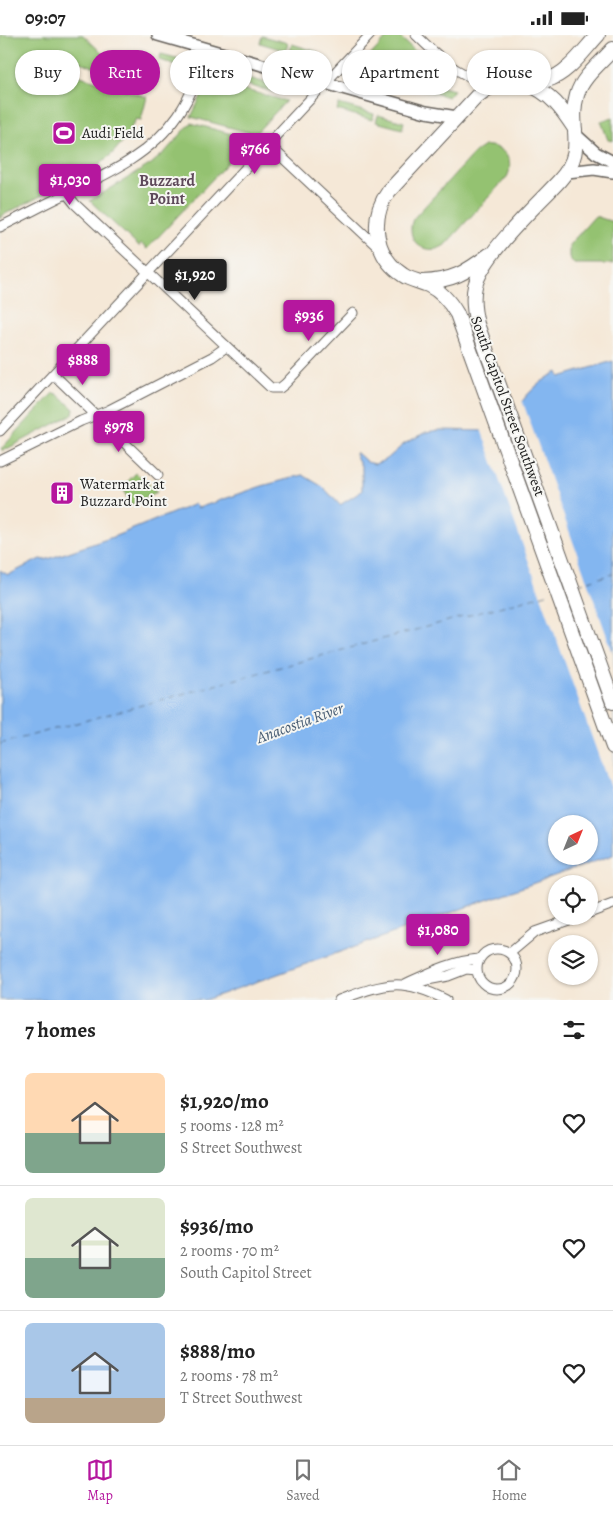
<!DOCTYPE html>
<meta charset="utf-8">
<style>
body{margin:0;font-family:Alegreya,serif;background:#f2f2f2;color:#222;height:100vh;display:flex;flex-direction:column;font-size:19px;white-space:nowrap}
*{box-sizing:border-box;margin:0}
p{font-size:16px;color:#767676}
.icon{flex:none;width:28px;height:28px;fill:none;stroke:currentColor;stroke-width:2;stroke-linecap:round;stroke-linejoin:round}
.map{position:relative;height:965px;overflow:hidden}
.drawer{display:flex;flex-direction:column;background:#fff;flex:1}
.drawer>*{flex:none}
.banner{position:absolute;left:15px;top:15px;width:584px;height:45px;display:flex;gap:10px}
.needle{width:32px;rotate:43deg}
.buttons{position:absolute;left:548px;top:780px;display:grid;gap:10px}
.buttons a{display:grid;place-items:center;width:50px;height:50px;border-radius:50%;background:#fff;box-shadow:0 1px 4px #0004;font-size:25px}
.price{position:absolute;translate:-50% -42px;padding:0 11px;border-radius:5px;background:#b5179e;color:#fff;font-size:16px;line-height:32px;filter:drop-shadow(0 1px 2px #0008)}
.price::after{content:'';position:absolute;left:50%;top:30px;width:15px;height:11px;margin-left:-8px;background:inherit;clip-path:polygon(0 0,100% 0,50% 100%)}
.price.selected{background:#222;color:#fff}
ul{padding:0;list-style:none}
li{display:flex;align-items:center;gap:15px;height:125px;padding:0 25px}
li+li{border-top:1px solid #e0e0e0}
li span{display:grid;place-items:center;flex:none;width:140px;height:100px;border-radius:8px;color:#555}
li>.icon{margin-inline-start:auto}
span .icon{width:60px;height:60px;fill:#fffc;stroke-width:1}
li b{font-size:21px}
h2{display:flex;justify-content:space-between;align-items:center;height:60px;padding:0 25px;font-size:21px}
.tag{padding:0 18px;border-radius:22px;background:#fff;box-shadow:0 1px 4px #0004;font-size:18px;line-height:45px}
.tag.selected{background:#b5179e;color:#fff}
.status{display:flex;justify-content:space-between;align-items:center;height:35px;padding:0 25px;background:#fff;direction:ltr}
.status svg{height:14px;fill:currentColor}
.dock{display:flex;justify-content:space-around;align-items:center;height:70px;border-top:1px solid #e0e0e0;background:#fff;font-size:14px;color:#767676}
.dock a{display:grid;justify-items:center;gap:2px}
.dock .selected{color:#b5179e}
.map>svg:first-child{display:block}
.green{fill:#94c271;stroke:#586f46}
.water{fill:#83b6f0;stroke:#506986;fill-rule:evenodd}
.pier{fill:#f5e8d7}
.lines{fill:none;stroke-linecap:round;stroke-linejoin:round}
.ferry{stroke:#455a71;stroke-width:1;stroke-dasharray:6 5;stroke-linecap:butt}
.minor-casing{stroke:#68635d;stroke-width:11}
.tertiary-casing{stroke:#68635d;stroke-width:14}
.primary-casing{stroke:#68635d;stroke-width:16}
.minor{stroke:#fff;stroke-width:9}
.tertiary{stroke:#fff;stroke-width:11}
.primary{stroke:#fff;stroke-width:14}
.labels{text-anchor:middle;dominant-baseline:central;stroke-width:4;stroke-linejoin:round;paint-order:stroke}
.poi-label{font-size:15px;fill:#1c1c1c;stroke:#f6f6f2;text-anchor:start}
.street-label{font-size:15px;fill:#1c1c1c;stroke:#f6f6f2}
.neighbourhood-label{font-size:16px;font-weight:bold;fill:#5e495a;stroke:#f6f6f2}
.water-label{font-size:16px;font-style:italic;fill:#455a71;stroke:#f6f6f2}
</style>
<div class="status"><b>09:07</b><svg viewBox="0 0 49 12"><path d="M0 12V9h3v3zM5 12V6h3v6zM10 12V3h3v9zM15 12V0h3v12zM26 1h20v11H26zM47 4h2v5h-2z"/></svg></div>
<div class="map">
<svg width="613" height="965" viewBox="0 0 613 965">
<rect width="100%" height="100%" fill="#f6f6f2"/>
<filter id="ink" filterUnits="userSpaceOnUse"><feTurbulence type="fractalNoise" baseFrequency=".02" numOctaves="2"/><feDisplacementMap in="SourceGraphic" scale="10" xChannelSelector="R" yChannelSelector="G"/><feConvolveMatrix kernelMatrix="1 2 1 2 8 2 1 2 1" color-interpolation-filters="sRGB"/></filter>
<filter id="wash" filterUnits="userSpaceOnUse"><feTurbulence type="fractalNoise" baseFrequency=".0096" numOctaves="4" result="noise"/><feDisplacementMap in="SourceGraphic" scale="20" xChannelSelector="R" yChannelSelector="G"/><feGaussianBlur stdDeviation="1.12" result="paint"/><feColorMatrix in="noise" values="0 0 0 0 0 0 0 0 0 0 0 0 0 0 0 0 0 1.4 0 .05"/><feComposite in="paint" operator="in"/></filter>
<g filter="url(#wash)">
<rect width="100%" height="100%" fill="#f5e8d7"/>
<!-- green -->
<path class="green" d="M0 0H83L105 21 94 32 80 27 71 38 147 62 141 85 136 84 124 105 112 119 98 130 70 147 68 153 59 161 53 155 3 180 0 184Z
M389 0H398L448 47 368 23Z
M262 1 288 8 286 16 260 8Z
M292 9 318 17 316 25 290 17Z
M161 19 192 27 191 34 159 25Z
M364 30 386 36 383 44 362 38Z
M209 32 245 42 244 49 207 38Z
M390 37 399 40V41L416 45 414 47V53L388 45 391 40H389Z
M249 43 276 51 274 57 247 50Z
M209 45 286 66 255 99 191 82Z
M422 47 454 55 448 62 420 54Z
M339 69 374 79 372 85 337 75Z
M378 80 404 87 402 94 376 87Z
M613 82V106L608 105 601 86Z
M191 88 250 104 147 214 141 209 139 212 90 166 151 129 165 117Z
M484 111C502 109 516 125 507 142L445 210C426 223 404 206 413 184L475 117Z
M595 181 613 187V229H574L569 222V210Z
M53 358 57 359 74 374 73 379 3 416 1 414Z
M136 438 157 457 131 470 121 451 124 450Z"/>
<!-- water -->
<path class="water" d="M613 326V820L205 965H0V535L8 540 40 524 45 525 113 502 195 469 198 473 262 451 303 440 323 452 340 470 362 456V433L355 419 356 417 367 427 375 429 387 424 404 409 426 397 440 395 491 396 504 393C518 370 533 348 558 337L560 342ZM556 789H589V821H556Z"/>
<!-- pier -->
<path class="pier" d="M521 362 613 618V761L481 394 503 391 511 376Z"/>
<g class="lines">
<!-- ferry -->
<path class="ferry" d="M578 549 613 539
M0 709 550 558"/>
</g>
</g>
<g filter="url(#ink)">
<g class="lines">
<!-- minor casing -->
<g class="minor-casing">
<path id="minor" d="M416 0C444 26 458 43 497 49
M268 109 381 215
M67 159 75 169 271 353H280L285 349 353 278
M0 192C23 181 45 169 68 158 110 138 151 119 178 80 192 60 199 37 206 14
M53 339 158 440
M0 396 370 0
M0 426 81 386 109 375 212 322 226 312
M589 878 613 869
M477 934a20 20 0 1 1 40 0a20 20 0 1 1-40 0Z
M510 918 535 897 580 881
M417 947 448 941 466 934 477 935
M405 949C429 938 452 926 479 924
M339 965C384 949 400 941 446 965"/>
</g>
<!-- tertiary casing -->
<g class="tertiary-casing">
<path id="tertiary" d="M158 0 426 77 457 82
M576 100 596 118 613 127
M567 137 594 134 613 137"/>
</g>
<!-- primary casing -->
<g class="primary-casing">
<path id="primary" d="M598 0C583 16 568 39 547 45 536 48 526 46 516 46 501 46 488 52 477 61L389 156C369 183 374 221 403 240 410 245 419 246 428 250 441 256 450 267 457 279L613 712
M613 14C601 28 582 42 577 60 567 94 589 113 559 146 536 171 483 219 475 251 472 264 474 277 477 289L613 667
M527 49C551 58 562 74 575 94
M422 247C452 246 465 238 489 220"/>
</g>
<!-- minor -->
<use href="#minor" class="minor"/>
<!-- tertiary -->
<use href="#tertiary" class="tertiary"/>
<!-- primary -->
<use href="#primary" class="primary"/>
</g>
</g>
<!-- icons -->
<defs>
<g id="stadium-square" transform="scale(1.25)"><rect x="-9" y="-9" width="18" height="18" rx="4" fill="#b5179e" stroke="#f6f6f2"/><path d="M0-5a6.5 5 0 1 0 0 10a6.5 5 0 1 0 0-10ZM-3.5-1.8h7v3.6h-7Z" fill="#fff"/></g>
<g id="building-square" transform="scale(1.25)"><rect x="-9" y="-9" width="18" height="18" rx="4" fill="#b5179e" stroke="#f6f6f2"/><path d="M-4-6H4V6H1V3H-1V6H-4ZM-2.5-4.3h1.7v1.8h-1.7ZM.8-4.3h1.7v1.8H.8ZM-2.5-1h1.7V.8h-1.7ZM.8-1h1.7V.8H.8Z" fill="#fff"/></g>
</defs>
<g fill-rule="evenodd">
<use href="#stadium-square" x="64" y="98"/>
<use href="#building-square" x="62" y="458"/>
</g>
<g class="labels">
<!-- poi labels -->
<g class="poi-label">
<text x="82" y="98">Audi Field</text>
<text x="80" y="449">Watermark at<tspan x="80" dy="17">Buzzard Point</tspan></text>
</g>
<!-- street labels -->
<g class="street-label">
<text transform="translate(508 371) rotate(70)">South Capitol Street Southwest</text>
</g>
<!-- neighbourhood labels -->
<g class="neighbourhood-label">
<text x="167" y="146">Buzzard<tspan x="167" dy="18">Point</tspan></text>
</g>
<!-- water labels -->
<g class="water-label">
<text transform="translate(300 688) rotate(-20)">Anacostia River</text>
</g>
</g>
</svg>
<div class="buttons">
<a><svg class="needle" viewBox="-14 -14 28 28"><path d="M0-13l5 13h-10z" fill="#e53935"/><path d="M0 13l5-13h-10z" fill="#767676"/></svg></a>
<a><svg class="icon" aria-label="locate" viewBox="0 0 24 24"><circle cx="12" cy="12" r="6"/><path d="M12 2v4M12 18v4M2 12h4M18 12h4"/></svg></a>
<a><svg class="icon" aria-label="layers" viewBox="0 0 24 24"><path d="M12 4l9 5-9 5-9-5zM3 14l9 5 9-5"/></svg></a>
</div>
<b class="price" style="left:255px;top:140px">$766</b>
<b class="price" style="left:70px;top:171px">$1,030</b>
<b class="price selected" style="left:195px;top:266px">$1,920</b>
<b class="price" style="left:309px;top:307px">$936</b>
<b class="price" style="left:83px;top:351px">$888</b>
<b class="price" style="left:119px;top:418px">$978</b>
<b class="price" style="left:438px;top:921px">$1,080</b>
<div class="banner">
<a class="tag">Buy</a>
<a class="tag selected">Rent</a>
<a class="tag">Filters</a>
<a class="tag">New</a>
<a class="tag">Apartment</a>
<a class="tag">House</a>
</div>
</div>
<section class="drawer">
<h2>7 homes<svg class="icon" aria-label="filters" viewBox="0 0 24 24"><path d="M4 7h16M4 17h16"/><circle cx="9" cy="7" r="2"/><circle cx="15" cy="17" r="2"/></svg></h2>
<ul>
<li><span style="background:linear-gradient(#ffd9b3 60%,#7fa58c 0)"><svg class="icon" aria-label="home" viewBox="0 0 24 24"><path d="M3 11l9-7 9 7M6 9v11h12V9"/></svg></span><div><b>$1,920/mo</b><p>5 rooms · 128 m²</p><p>S Street Southwest</p></div><svg class="icon" aria-label="heart" viewBox="0 0 24 24"><path d="M12 20l-8-8c-3-5 5-10 8-4 3-6 11-1 8 4z"/></svg></li>
<li><span style="background:linear-gradient(#dfe7d0 60%,#7fa58c 0)"><svg class="icon" aria-label="home" viewBox="0 0 24 24"><path d="M3 11l9-7 9 7M6 9v11h12V9"/></svg></span><div><b>$936/mo</b><p>2 rooms · 70 m²</p><p>South Capitol Street</p></div><svg class="icon" aria-label="heart" viewBox="0 0 24 24"><path d="M12 20l-8-8c-3-5 5-10 8-4 3-6 11-1 8 4z"/></svg></li>
<li><span style="background:linear-gradient(#a9c7e8 75%,#b9a48a 0)"><svg class="icon" aria-label="home" viewBox="0 0 24 24"><path d="M3 11l9-7 9 7M6 9v11h12V9"/></svg></span><div><b>$888/mo</b><p>2 rooms · 78 m²</p><p>T Street Southwest</p></div><svg class="icon" aria-label="heart" viewBox="0 0 24 24"><path d="M12 20l-8-8c-3-5 5-10 8-4 3-6 11-1 8 4z"/></svg></li>
</ul>
</section>
<nav class="dock">
<a class="selected"><svg class="icon" aria-label="map" viewBox="0 0 24 24"><path d="M3 6l6-2 6 2 6-2v14l-6 2-6-2-6 2zM9 4v14M15 6v14"/></svg>Map</a>
<a><svg class="icon" aria-label="saved" viewBox="0 0 24 24"><path d="M7 4h10v16l-5-4-5 4z"/></svg>Saved</a>
<a><svg class="icon" aria-label="home" viewBox="0 0 24 24"><path d="M3 11l9-7 9 7M6 9v11h12V9"/></svg>Home</a>
</nav>
